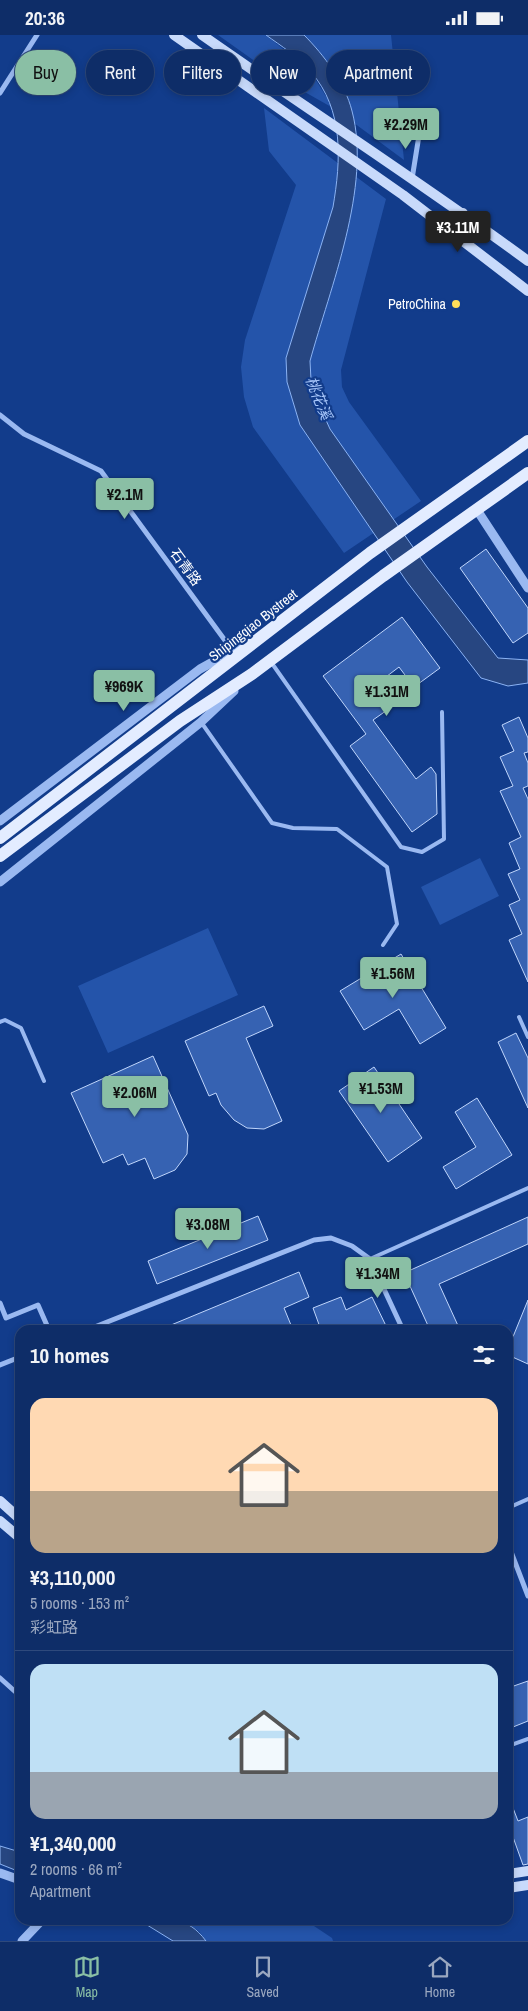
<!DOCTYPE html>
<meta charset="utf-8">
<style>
body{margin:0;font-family:"Archivo Narrow","Noto Sans SC",sans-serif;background:#17356e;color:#f1f3f6;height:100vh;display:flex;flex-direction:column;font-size:19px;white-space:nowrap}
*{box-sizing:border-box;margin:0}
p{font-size:16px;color:#9ba8c0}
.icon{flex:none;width:28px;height:28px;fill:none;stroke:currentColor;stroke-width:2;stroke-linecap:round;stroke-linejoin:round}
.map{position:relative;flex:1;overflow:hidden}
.drawer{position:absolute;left:15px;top:1290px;width:498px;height:600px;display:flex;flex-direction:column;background:#0e2d68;border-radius:15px;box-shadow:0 2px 8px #0003,0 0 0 1px #2e497c}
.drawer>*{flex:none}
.guide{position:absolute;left:15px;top:15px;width:499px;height:45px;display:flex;gap:10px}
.price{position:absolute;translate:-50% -42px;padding:0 11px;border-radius:5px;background:#8abfa5;color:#111;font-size:16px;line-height:32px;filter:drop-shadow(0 1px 2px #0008)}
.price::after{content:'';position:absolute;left:50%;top:30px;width:15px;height:11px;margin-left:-8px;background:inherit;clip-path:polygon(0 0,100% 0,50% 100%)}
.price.selected{background:#222;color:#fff}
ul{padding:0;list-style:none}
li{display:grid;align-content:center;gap:10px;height:265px;padding:0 15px}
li+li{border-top:1px solid #2e497c}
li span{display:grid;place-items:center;height:155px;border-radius:15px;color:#555}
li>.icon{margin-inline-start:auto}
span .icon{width:90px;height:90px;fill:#fffc;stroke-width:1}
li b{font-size:21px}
h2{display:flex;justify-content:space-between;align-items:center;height:60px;padding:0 15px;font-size:21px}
.pill{padding:0 18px;border-radius:22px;background:#0e2d68;box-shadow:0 2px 8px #0003,0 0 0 1px #2e497c;font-size:18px;line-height:45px}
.pill.selected{background:#8abfa5;color:#111}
.status{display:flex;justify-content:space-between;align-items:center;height:35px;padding:0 25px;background:#0e2d68;direction:ltr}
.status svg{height:14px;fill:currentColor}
.dock{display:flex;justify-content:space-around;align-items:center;height:70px;border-top:1px solid #2e497c;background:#0e2d68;font-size:14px;color:#9ba8c0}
.dock a{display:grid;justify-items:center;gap:2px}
.dock .selected{color:#8abfa5}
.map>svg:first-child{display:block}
.green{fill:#2454aa}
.water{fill:#274681;stroke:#8bb3f4}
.building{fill:#3662b2;stroke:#c0d6fc}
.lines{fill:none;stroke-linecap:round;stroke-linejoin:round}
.service{stroke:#9ab9f1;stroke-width:4}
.minor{stroke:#9ab9f1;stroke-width:5}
.tertiary{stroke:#9ab9f1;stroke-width:9}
.secondary{stroke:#c8dafb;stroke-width:10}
.primary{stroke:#e3ecff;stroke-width:12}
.poi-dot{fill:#ffde59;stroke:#123c8b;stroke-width:2}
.labels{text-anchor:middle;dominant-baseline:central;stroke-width:4.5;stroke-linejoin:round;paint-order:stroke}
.poi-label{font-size:14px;fill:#fff;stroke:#123c8b;text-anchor:end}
.street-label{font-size:14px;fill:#fff;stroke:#123c8b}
.water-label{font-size:15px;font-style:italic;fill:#a5c4f8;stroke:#123c8b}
</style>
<div class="status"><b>20:36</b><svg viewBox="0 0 49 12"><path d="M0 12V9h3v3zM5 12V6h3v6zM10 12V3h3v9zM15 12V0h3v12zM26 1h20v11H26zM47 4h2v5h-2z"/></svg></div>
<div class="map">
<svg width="528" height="1906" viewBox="0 0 528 1906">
<rect width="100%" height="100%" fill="#123c8b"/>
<!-- green -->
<path class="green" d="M218 0H266L311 37 333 73 273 39Z
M304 0H391L404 125 354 88C348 55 328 23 304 0Z
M264 73 386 164 341 335 342 352 349 367 421 466 344 518 253 392 244 362 241 332 245 305 296 150 269 116Z
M480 823 499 861 440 890 421 852Z
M208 893 238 960 108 1018 78 951Z
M178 1885H305L332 1903 333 1906H206L199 1896Z"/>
<!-- water -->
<path class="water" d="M266 0H304C324 20 345 48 352 76 372 151 330 253 310 326L311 345 315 361 330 394 427 532 498 623 528 625V648L508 651 481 643 407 547 300 390 287 347 286 323 333 172C341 125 344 75 311 37 299 22 281 11 266 0Z
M0 1811 20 1817V1837L0 1829Z
M139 1885C168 1885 187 1880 206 1906H173Z"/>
<!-- building -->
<path class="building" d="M486 514 528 573V598L513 608 460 533Z
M402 582 440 633 414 652 399 632 374 651 390 673 373 685 416 744 431 732 436 739 437 779 412 797 350 711 366 699 323 641Z
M519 682 528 703V717L524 718 528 728V751L523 753 528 764V947L509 905 522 899 509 870 520 865 508 839 520 834 509 808 521 802 500 756 513 751 500 722 514 716 502 690Z
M401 919 446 993 420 1009 399 974 364 995 340 956Z
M264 971 273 991 246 1003 282 1086 264 1094 247 1093 234 1085 221 1070 216 1058 209 1061 185 1006Z
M516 998 528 1023V1073L498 1007Z
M153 1021 188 1100 187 1119 175 1135 154 1144 145 1123 128 1130 123 1119 103 1128 71 1058Z
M374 1032 422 1103 388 1127 339 1056Z
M477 1063 512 1120 456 1154 443 1132 476 1112 455 1077Z
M258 1181 268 1205 157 1249 148 1226Z
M528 1182V1209L439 1249 460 1295H430L404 1238Z
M299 1237 309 1262 284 1273 293 1295H159Z
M341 1262 346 1275 372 1262 388 1295H321L313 1273Z
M528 1265V1329L508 1320V1314Z
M528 1646V1686L508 1694V1653Z
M508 1760 518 1786 528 1782V1829L523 1830 508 1788Z"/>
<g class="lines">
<!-- service -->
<path class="service" d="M271 627 401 812 422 817 444 804 442 677
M201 687 272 788 293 793 337 794 387 832 397 889 383 910
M519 982 528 1002
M0 987 5 985 21 993 44 1046
M370 1224 528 1153
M508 1473 528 1464
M508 1711 528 1704"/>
<!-- minor -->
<path class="minor" d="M0 58 37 0
M412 144 421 88
M0 380 24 399 101 436 232 615
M0 1268 6 1283 38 1270 49 1295
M87 1295 314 1205 331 1203 352 1211 370 1224 403 1295
M0 1330 20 1322
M508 1509 528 1561
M0 1643 20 1661"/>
<!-- tertiary -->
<path class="tertiary" d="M477 475 528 553
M0 786 200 634 247 608
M0 847 201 687 234 656
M0 1838 20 1845
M22 1906 42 1885"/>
<!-- secondary -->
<path class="secondary" d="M174 0 403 160 528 256
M202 0C310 76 422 148 528 226
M453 199 451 185 455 181 463 178
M0 1466 20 1484
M0 1486 20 1503
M508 1839 528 1836
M508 1853 528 1850"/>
<!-- primary -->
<path class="primary" d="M0 803 370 518 528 406
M0 821 180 686 252 639 383 541 528 438"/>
</g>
<!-- markers -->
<circle class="poi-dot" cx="456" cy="269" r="5"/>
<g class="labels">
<!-- poi labels -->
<g class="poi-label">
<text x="446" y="269">PetroChina</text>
</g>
<!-- street labels -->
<g class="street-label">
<text transform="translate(186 532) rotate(54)">石青路</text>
<text transform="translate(253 590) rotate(-38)">Shipingqiao Bystreet</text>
</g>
<!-- water labels -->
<g class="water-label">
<text transform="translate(319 363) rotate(68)">桃花溪</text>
</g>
</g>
</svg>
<b class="price" style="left:406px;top:115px">¥2.29M</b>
<b class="price selected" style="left:458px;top:218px">¥3.11M</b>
<b class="price" style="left:125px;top:485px">¥2.1M</b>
<b class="price" style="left:124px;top:677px">¥969K</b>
<b class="price" style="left:387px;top:682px">¥1.31M</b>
<b class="price" style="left:393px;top:964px">¥1.56M</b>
<b class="price" style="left:381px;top:1079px">¥1.53M</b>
<b class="price" style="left:135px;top:1083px">¥2.06M</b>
<b class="price" style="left:208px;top:1215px">¥3.08M</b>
<b class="price" style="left:378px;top:1264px">¥1.34M</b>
<div class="guide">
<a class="pill selected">Buy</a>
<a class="pill">Rent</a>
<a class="pill">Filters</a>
<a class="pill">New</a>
<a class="pill">Apartment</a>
</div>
<section class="drawer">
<h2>10 homes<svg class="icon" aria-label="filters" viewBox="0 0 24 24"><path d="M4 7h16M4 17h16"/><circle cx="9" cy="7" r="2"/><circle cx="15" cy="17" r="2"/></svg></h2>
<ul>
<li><span style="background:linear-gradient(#ffd9b3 60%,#b9a48a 0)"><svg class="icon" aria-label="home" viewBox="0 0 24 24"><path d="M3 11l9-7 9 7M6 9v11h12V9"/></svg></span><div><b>¥3,110,000</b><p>5 rooms · 153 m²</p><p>彩虹路</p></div></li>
<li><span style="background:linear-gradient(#bfe0f5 70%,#9aa5b1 0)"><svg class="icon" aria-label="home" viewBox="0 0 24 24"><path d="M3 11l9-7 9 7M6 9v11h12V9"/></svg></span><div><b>¥1,340,000</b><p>2 rooms · 66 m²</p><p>Apartment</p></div></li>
</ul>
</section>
</div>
<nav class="dock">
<a class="selected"><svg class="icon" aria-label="map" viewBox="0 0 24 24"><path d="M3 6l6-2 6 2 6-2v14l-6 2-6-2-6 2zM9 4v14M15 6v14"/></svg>Map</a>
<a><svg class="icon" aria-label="saved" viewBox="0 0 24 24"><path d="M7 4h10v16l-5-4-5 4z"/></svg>Saved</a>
<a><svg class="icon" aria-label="home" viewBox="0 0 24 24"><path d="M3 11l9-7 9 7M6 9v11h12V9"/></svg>Home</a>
</nav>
